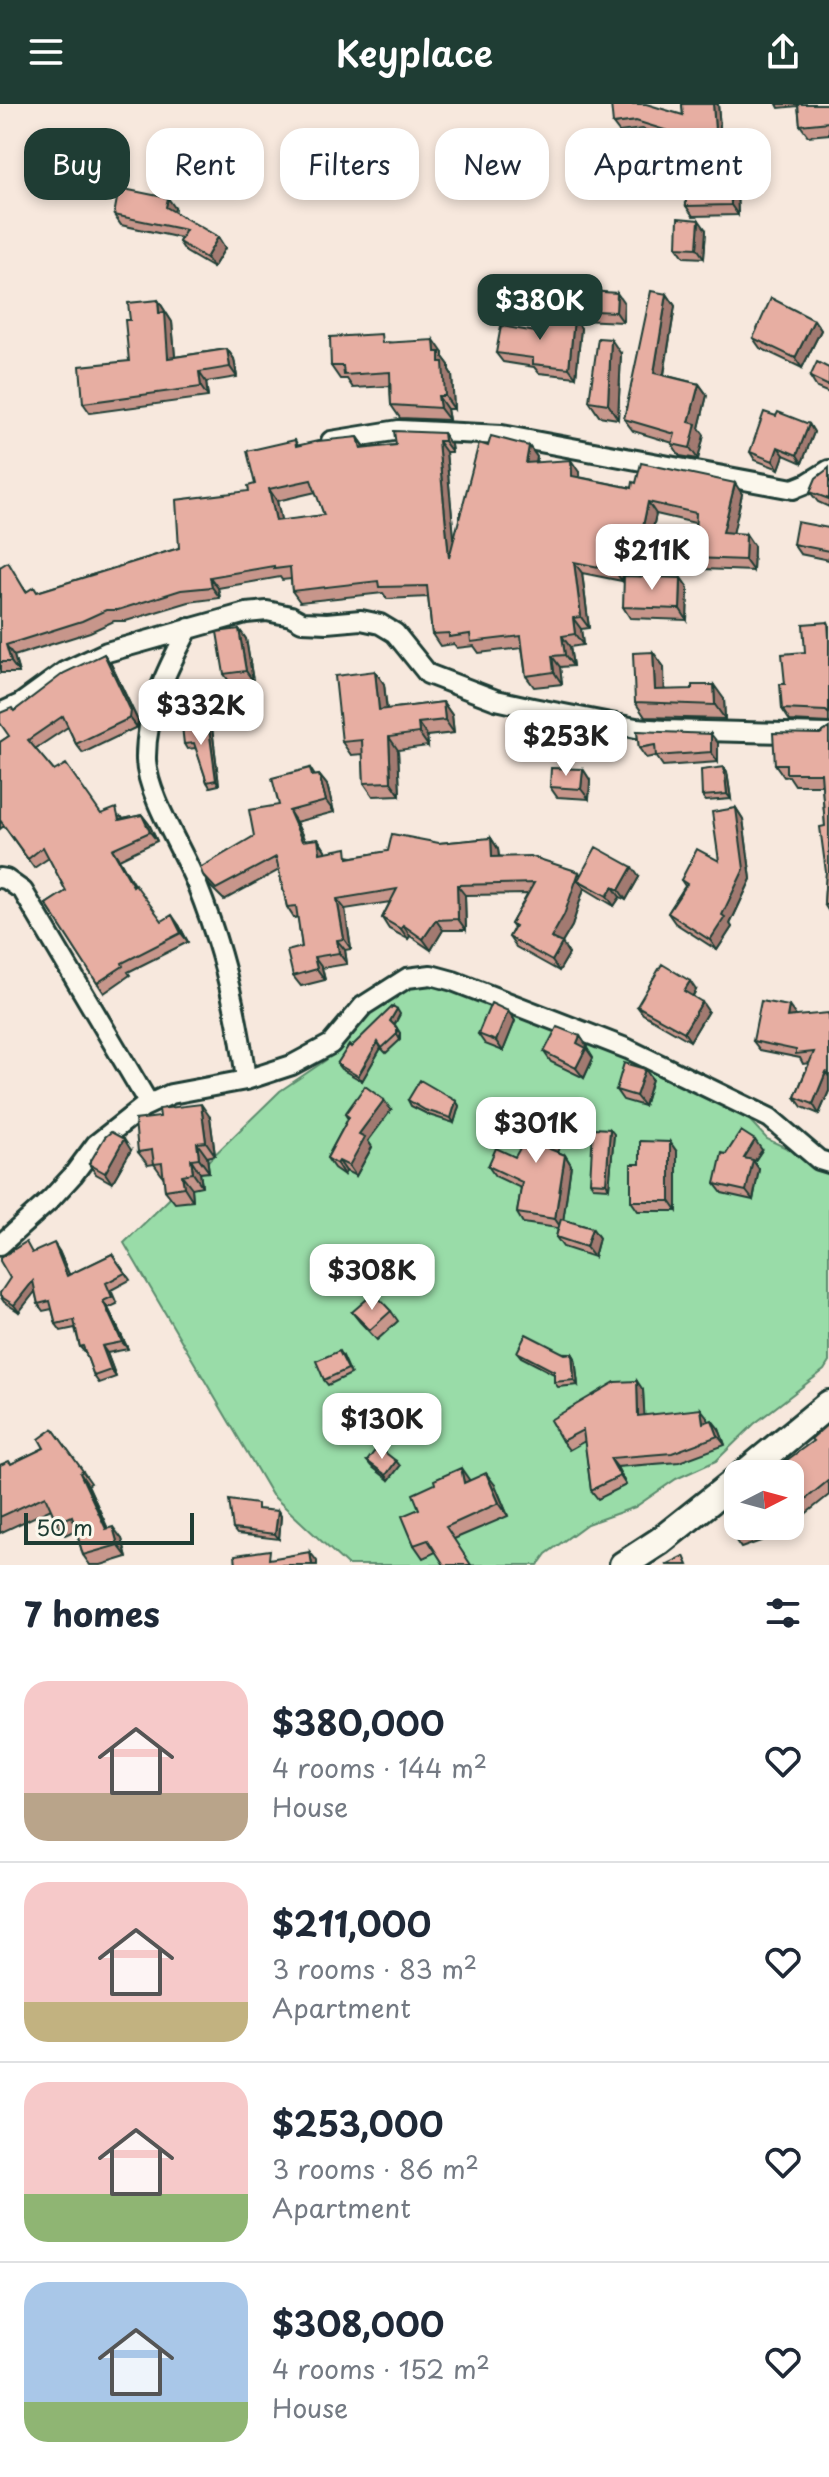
<!DOCTYPE html>
<meta charset="utf-8">
<style>
body{margin:0;font-family:"Playpen Sans",sans-serif;background:#f6f6f7;color:#1f2937;height:100vh;display:flex;flex-direction:column;font-size:30px;white-space:nowrap}
*{box-sizing:border-box;margin:0}
p{font-size:26px;color:#747a83}
.icon{flex:none;width:44px;height:44px;fill:none;stroke:currentColor;stroke-width:2;stroke-linecap:round;stroke-linejoin:round}
.map{position:relative;height:1461px;overflow:hidden}
.sheet{display:flex;flex-direction:column;background:#fff;flex:1}
.sheet>*{flex:none}
.hud{position:absolute;left:24px;top:24px;width:782px;height:72px;display:flex;gap:16px}
.needle{width:52px;rotate:84deg}
.tools{position:absolute;left:724px;top:1356px;display:grid;gap:16px}
.tools a{display:grid;place-items:center;width:80px;height:80px;border-radius:16px;background:#fff;box-shadow:0 4px 12px #0003;font-size:40px}
.scale{position:absolute;left:24px;bottom:20px;width:170px;box-sizing:border-box;padding-left:8px;border:4px solid #1f3d34;border-top:0;font-size:22px;line-height:28px;white-space:nowrap;color:#1f3d34;-webkit-text-stroke:6px #fbf7ec;paint-order:stroke}
.price{position:absolute;translate:-50% -68px;padding:0 18px;border-radius:16px;background:#fff;color:#222;font-size:26px;line-height:52px;filter:drop-shadow(0 2px 4px #0008)}
.price::after{content:'';position:absolute;left:50%;top:48px;width:24px;height:18px;margin-left:-12px;background:inherit;clip-path:polygon(0 0,100% 0,50% 100%)}
.price.on{background:#1f3d34;color:#fff}
ul{padding:0;list-style:none}
li{display:flex;align-items:center;gap:24px;height:200px;padding:0 24px}
li+li{border-top:2px solid #e0e1e3}
li span{display:grid;place-items:center;flex:none;width:224px;height:160px;border-radius:24px;color:#555}
li>.icon{margin-inline-start:auto}
span .icon{width:96px;height:96px;fill:#fffc;stroke-width:1}
li b{font-size:34px}
h2{display:flex;justify-content:space-between;align-items:center;height:96px;padding:0 24px;font-size:34px}
.chip{padding:0 28px;border-radius:24px;background:#fff;box-shadow:0 4px 12px #0003;font-size:28px;line-height:72px}
.chip.on{background:#1f3d34;color:#fff}
header{display:flex;justify-content:space-between;align-items:center;height:104px;padding:0 24px;background:#1f3d34;color:#fff;font-size:36px;font-weight:600}
.map>svg:first-child{display:block}
.green{fill:#99dca8;stroke:#5c8c6e;stroke-width:2}
.lines{fill:none;stroke-linecap:round;stroke-linejoin:round}
.street-casing{stroke:#1f3d34;stroke-width:24}
.secondary-casing{stroke:#1f3d34;stroke-width:32}
.street{stroke:#fbf7ec;stroke-width:18}
.secondary{stroke:#fbf7ec;stroke-width:26}
.wall{fill:#c7968b;stroke:#1f3d34;stroke-width:2;fill-rule:evenodd}
.shaded-wall{fill:#a27a71;stroke:#1f3d34;stroke-width:2}
.building{fill:#e7aea2;stroke:#1f3d34;stroke-width:2;fill-rule:evenodd}
</style>
<header><svg class="icon" aria-label="menu" viewBox="0 0 24 24"><path d="M4 6h16M4 12h16M4 18h16"/></svg>Keyplace<svg class="icon" aria-label="share" viewBox="0 0 24 24"><path d="M12 15V3M7 8l5-5 5 5M5 13v7h14v-7"/></svg></header>
<div class="map">
<svg width="829" height="1461" viewBox="0 0 829 1461">
<rect width="100%" height="100%" fill="#f7e8dd"/>
<filter id="ink" filterUnits="userSpaceOnUse"><feTurbulence type="fractalNoise" baseFrequency=".0125" numOctaves="2"/><feDisplacementMap in="SourceGraphic" scale="16" xChannelSelector="R" yChannelSelector="G"/><feConvolveMatrix kernelMatrix="1 2 1 2 8 2 1 2 1" color-interpolation-filters="sRGB"/></filter>
<g filter="url(#ink)">
<!-- green -->
<path class="green" d="M423 871 719 983 767 1035 829 1064V1258L824 1266 754 1320 716 1357 676 1375 635 1403 587 1420 546 1450 538 1461H347L272 1391 124 1139 280 987 326 956 365 905Z"/>
<g class="lines">
<!-- street casing -->
<g class="street-casing">
<path id="street" d="M331 337 399 326 502 331 793 385 808 379 829 366
M189 524C167 565 145 609 146 656 147 691 183 746 197 781 222 843 238 909 246 976
M0 609 20 600 64 568 107 548 246 509 267 507 291 512 302 518 327 519 361 516 380 520 395 529 428 570 496 596 533 604 636 624 665 626 829 630
M0 774 6 775 23 787 149 1000
M0 1141 50 1096 73 1071 96 1040 143 1003 171 990 246 976 292 961 331 940 363 902 407 874 431 871 453 877 628 945 770 1014 819 1056 829 1059"/>
</g>
<!-- secondary casing -->
<g class="secondary-casing">
<path id="secondary" d="M744 1370 829 1300
M623 1461 660 1437 738 1375"/>
</g>
<!-- street -->
<use href="#street" class="street"/>
<!-- secondary -->
<use href="#secondary" class="secondary"/>
</g>
<!-- wall -->
<path class="wall" d="M682 0H718L722 48 687 50 682 43 681 37 642 25 619 28 613 20 683 11Z
M777 0H829V30L808 32 800 21 798 2 779 4Z
M737 86 738 111 693 112 686 102Z
M175 104 174 108 218 133 225 144 213 164 186 148 179 138 181 134 121 121 114 111Z
M706 126 704 154 684 153 677 143Z
M667 190 675 202 664 271 699 280 707 291 699 324 704 331 698 355 680 352 672 340 673 339 633 327 624 315Z
M158 196 172 218 175 253 227 245 234 255 237 273 206 278 208 293 90 309 83 299 129 257 130 216Z
M624 199 623 218 580 216 573 206Z
M574 215 581 224 576 273 539 269 534 263 503 258 496 249 536 228Z
M814 216 821 226 802 264 760 244 753 234Z
M387 238 443 249V253L449 261V266L452 271 454 305H447L449 316 400 314 391 301 390 282 353 284 347 275H340L331 262Z
M621 250 618 315 599 312 589 297Z
M829 264V289L817 284 810 273Z
M776 312 809 320 814 328 802 359 784 351 779 365 755 356 750 348Z
M443 329 451 341 452 348H446L454 435 488 342H529L537 353 536 359 579 368V373L632 384 742 390 733 429 754 442 753 467 702 465 694 454 695 419 656 410 650 438 629 433 622 477 582 469 589 524 581 525 583 541 570 543 573 562 560 563 562 580 534 583 526 572 522 544 479 549 474 542 457 544 454 540 440 542 432 530 428 493 387 495 383 489 300 498 292 487 291 475 282 476 280 473 218 484 220 494 189 498 126 517H114L90 528 14 552 19 569H0V463L27 487 37 488 179 444 249 387 295 336 298 342 358 333 366 344 396 341ZM316 388 324 411 281 417 277 397Z
M829 364V403L818 398 810 388Z
M829 424V456L800 450 793 440Z
M681 474 688 484 687 516 630 514 623 503Z
M828 518 829 520V619L790 617 782 605 785 580 805 548Z
M239 525 246 535 253 577 231 580 224 570Z
M653 548 664 563V586L724 595 725 615 645 613 635 598Z
M104 550 111 560 138 617 137 623 83 649 76 640 68 623 35 645 54 667 101 710 122 713 123 715 142 711 149 720 157 737 119 755 134 781 162 817 179 821 188 838 128 868 130 871 104 889 46 800 66 787 49 754 34 764 4 722 0 725V638L9 632 14 607Z
M375 567 384 580 387 605 443 598 452 611 454 629 427 632 428 642 398 646 400 691 373 692 364 679 363 650 351 651 342 638Z
M212 624 219 681 210 683 207 678 196 644 187 645 184 640Z
M829 624V808L824 800 826 768 825 722 822 681H795L789 672 784 673 775 660Z
M637 627 718 639V658L663 662 656 652 646 654 639 644Z
M310 664 315 672 319 671 327 681 334 708 296 718 305 737 318 735 326 748 353 753 439 739 491 734 498 745 499 752 581 771 639 773 626 796 620 793 614 802 584 784 572 822 562 839 569 850 559 867 516 843 509 833 514 824 511 820 528 790 465 791 466 826H443L431 846 410 832 408 835 389 825 382 814 390 798 345 805 351 845 345 846 347 860 322 864 325 876 301 882 293 872 302 843 298 813 294 814 287 803 279 766 224 796 210 782 203 771 254 732Z
M583 665 590 676 589 695 557 693 550 683Z
M727 668 731 695 706 697 702 692Z
M736 704 743 715 751 775 730 820 732 823 717 846 675 819 668 809 685 782 681 776 719 757Z
M696 886 693 892 708 907 690 937 643 910 637 902Z
M508 907 515 917 503 947 485 940 478 930Z
M400 910 394 921 400 929V936L386 949 381 944 362 977 341 965 337 960 351 943Z
M829 911V987L819 1010 802 1003 795 993 809 959 803 960 800 954 760 946 753 937 796 912Z
M580 932 593 954 584 974 551 958 544 948Z
M652 975 644 1002 623 996 616 986Z
M408 996 456 997 459 1002 454 1019 429 1011 411 1002Z
M391 1006 368 1037 372 1043 356 1072 346 1067 344 1071 334 1064 327 1054 348 1015 345 1010Z
M567 1008 574 1018 557 1048 565 1051 571 1061 563 1116 592 1124 599 1134 594 1153 563 1143 556 1133 558 1124 523 1119 517 1109 521 1084 495 1072 488 1062 515 1053Z
M210 1013 215 1051 207 1053 209 1068 200 1069 202 1082 192 1084 193 1097 175 1099 165 1086 164 1074 154 1060 148 1061 138 1048Z
M614 1030 609 1084 593 1083 590 1078Z
M670 1038 677 1048V1107H638L631 1097 640 1060Z
M131 1046 112 1079 96 1070 89 1060Z
M762 1046 754 1058 759 1065 753 1096 722 1089 715 1080 726 1050Z
M59 1147 69 1171 112 1150 130 1176 111 1186 117 1200 108 1204 128 1245 107 1249 116 1273 99 1279 94 1272 86 1250 80 1243 75 1224 61 1227 56 1220 52 1205 43 1207 38 1200 35 1187 19 1208 4 1198 0 1192V1189L33 1149Z
M391 1207 398 1217 377 1236 360 1218 352 1208Z
M517 1248 572 1249 575 1254 578 1281 558 1283 554 1278V1270L521 1253Z
M343 1252 351 1270 328 1281 324 1276Z
M643 1286 644 1311 708 1314V1318L719 1325 725 1341 679 1358 617 1363 626 1381 598 1395 591 1386 585 1337 569 1346 562 1337Z
M829 1319V1391L803 1412 790 1398V1370Z
M53 1325 91 1379 88 1381 108 1425 122 1435 127 1453 101 1461H90L83 1451 76 1426 65 1431 57 1419 51 1405 0 1429V1361L11 1360 44 1344Z
M367 1357H396L400 1362 389 1376 371 1362Z
M470 1376 495 1381 508 1412 454 1435 436 1448 423 1454 414 1441 419 1405Z
M278 1407 281 1412 279 1435 237 1430 233 1425Z
M738 1422H778L781 1430 741 1444 734 1434Z"/>
<!-- shaded-wall -->
<path class="shaded-wall" d="M713 0H718L722 48 716 40Z
M730 76 737 86 738 111 731 101Z
M168 94 175 104 173 113 166 103Z
M699 116 706 126 704 154 697 144Z
M218 133 225 144 213 164 206 154Z
M617 189 624 199 623 218 616 208Z
M667 190 675 202 662 281 654 269Z
M158 196 172 218 176 264 168 254 159 209Z
M574 215 581 224 576 273 569 264Z
M814 216 821 226 802 264 795 254Z
M611 235 621 250 618 315 608 300Z
M434 236 443 249V253L449 261V266L452 271 454 305 445 292 435 248Z
M227 245 234 255 237 273 230 263Z
M199 268 206 278 208 293 201 283Z
M699 280 707 291 699 324 704 331 698 355 690 344 689 318Z
M438 292 447 305 449 316 440 304Z
M809 320 814 328 802 359 797 351Z
M443 329 451 341 452 348 444 337Z
M358 333 366 345H361Z
M438 337 446 348 457 465 449 454Z
M529 342 537 353 534 370 526 359Z
M778 343 784 351 779 365 773 357Z
M571 356 579 368 580 383 572 372Z
M735 379 742 390 731 439 723 428Z
M269 385 277 397 284 429 276 417Z
M648 398 656 410 650 438 642 427Z
M621 422 629 433 622 477 614 466Z
M746 430 754 442 753 467 745 456Z
M574 458 582 469 589 524 581 513Z
M210 473 218 484 220 494 212 483Z
M681 474 688 484 687 516 680 505Z
M573 514 581 525 583 541 575 530Z
M239 525 246 535 253 577 246 567Z
M562 532 570 543 573 562 565 551Z
M6 541 14 552 19 569 11 558Z
M653 548 664 563 665 599 655 586Z
M104 550 111 560 138 617 137 623 130 614Z
M552 552 560 563 562 580 554 568Z
M375 567 384 580 388 619 379 606Z
M714 581 724 595 725 615 715 601Z
M443 598 452 611 454 629 445 616Z
M208 618 212 624 219 681 216 676Z
M418 619 427 632 428 642 419 629Z
M711 630 718 639V658L711 648Z
M389 633 398 646 400 691 391 678Z
M724 663 727 668 731 695 727 690Z
M583 665 590 676 589 695 581 685Z
M319 671 327 681 334 708 326 697Z
M736 704 743 715 751 775 730 820 732 823 717 846 710 836 722 811Z
M289 707 296 718 310 748 302 737Z
M142 711 149 720 157 737 150 728Z
M491 734 498 745 500 763 492 753Z
M318 735 325 746 328 759 320 749Z
M112 745 119 755 139 791 133 782Z
M632 763 639 773 626 796 619 786Z
M579 768 586 779 578 776 584 784 572 822 559 844 551 834Z
M457 781 465 791 466 826 458 815Z
M613 783 620 793 614 802 607 792Z
M337 795 345 805 351 845 344 835Z
M172 811 179 821 188 838 181 829Z
M436 816 443 826 431 846 423 835Z
M403 821 410 832 408 835 401 825Z
M337 836 345 846 347 860 339 849Z
M562 839 569 850 559 867 552 857Z
M314 853 322 864 325 876 317 865Z
M690 877 696 886 690 896 684 887Z
M702 898 708 907 690 937 684 928Z
M789 902 796 912 787 913Z
M397 905 400 910 394 922 390 917Z
M508 907 515 917 503 947 496 937Z
M397 924 400 929V936L397 930Z
M580 932 587 942 584 949 577 939Z
M378 938 381 944 362 977 358 972Z
M586 944 593 954 584 974 576 964Z
M645 965 652 975 644 1002 636 992Z
M826 968 829 973V987L819 1010 813 1000Z
M384 996 391 1006 368 1037 372 1043 356 1072 349 1062 359 1030Z
M456 997 459 1002 454 1019 451 1014Z
M201 1000 210 1013 215 1051 206 1038Z
M567 1008 574 1018 554 1054 547 1044Z
M610 1025 614 1030 609 1084 606 1079Z
M124 1035 131 1046 112 1079 105 1069Z
M755 1036 762 1046 754 1058 759 1065 753 1096 746 1087 744 1054Z
M670 1038 677 1048V1107L670 1097Z
M197 1039 207 1053 209 1068 199 1054Z
M565 1051 571 1061 562 1125 555 1115Z
M191 1055 200 1069 202 1082 193 1069Z
M339 1057 346 1067 344 1071 337 1060Z
M182 1071 192 1084 193 1097 184 1083Z
M592 1124 599 1134 594 1153 586 1143Z
M54 1139 59 1147 73 1179 67 1172Z
M33 1177 38 1184 19 1208 14 1201Z
M103 1197 108 1204 128 1245 122 1238Z
M102 1242 107 1249 116 1273 111 1266Z
M572 1249 575 1254 578 1281 574 1276Z
M637 1277 643 1286 645 1321 638 1312Z
M701 1305 708 1314 709 1328 703 1319Z
M712 1316 719 1325 725 1341 718 1332Z
M610 1354 617 1363 626 1381 620 1372Z
M396 1357 400 1362 389 1376 386 1371Z
M461 1364 470 1377 464 1379Z
M80 1369 88 1381 114 1438 106 1425Z
M486 1369 495 1381 508 1412 499 1399Z
M278 1407 281 1412 279 1435 275 1430Z
M113 1423 122 1435 127 1453 118 1441Z
M310 1448 317 1457V1461H312Z"/>
<!-- building -->
<path class="building" d="M611 0H646L683 11 682 0H713L716 40 682 43 681 31 636 17 613 20Z
M798 0H829V18L800 21Z
M730 76 731 101 686 102 685 77Z
M119 84 168 94 166 103 218 133 206 154 179 138 186 126 114 111Z
M678 114 699 116 697 144 677 143Z
M574 186 617 189 616 208 573 206Z
M651 187 667 190 654 269 699 280 689 318 696 320 690 344 672 340 675 330 624 315Z
M771 194 814 216 795 254 753 234Z
M158 196 159 209 165 208 168 254 227 245 230 263 199 268 201 283 83 299 80 262 129 257 125 216H130L128 199Z
M538 212 574 215 569 264 533 260V254L496 249 501 222 536 228Z
M381 230 382 239 434 236 435 248H440V258H443L445 292H438L440 304 391 301 390 268 344 271 343 262H331L330 233Z
M598 234 611 235 608 300 589 297Z
M817 258 829 264V282L810 273Z
M764 308 776 312 778 308 809 320 797 351 778 343 773 357 750 348Z
M394 327 443 329 444 337H438L449 454 479 339 488 342 491 332 529 342 526 359 571 356 572 372 632 384 633 378 636 379 641 359 735 379 723 428 746 430 745 456 694 454 696 409 648 398 642 427 621 422 614 466 574 458 581 513 573 514 575 530 562 532 565 551 552 552 554 568 526 572 521 532 471 538 470 530 449 533V529L432 530 427 482 379 483 378 477 292 487 290 463 274 465V462L210 473 212 483 181 486 118 506H106L82 517 6 541 11 558H0V463L8 458 26 488 34 483 37 488 179 444 176 396 249 387 248 382 255 380 247 347 295 336 296 342 318 337 358 333 361 345 396 341ZM311 376 324 411 276 417 269 385Z
M829 364V395L810 388 816 374Z
M797 418 829 424V447L793 440Z
M624 472 681 474 680 505 623 503Z
M828 518 829 534V610L826 607 782 605 780 580H785L782 550 805 548 803 520Z
M239 525 246 567 224 570 217 528Z
M653 548 655 586 692 585V581H714L715 601 635 598 633 549Z
M104 550 131 607 130 614 76 640 63 612 28 636 54 667 66 660 101 710 116 704 119 716 142 711 150 728 112 745 133 782 135 780 162 817 172 811 181 829 122 859 123 862 97 879 46 800 66 787 43 743 28 755 0 716V638L9 632 0 619V609L12 604 14 607 64 569Z
M375 567 379 606 443 598 445 616 418 619 419 629 389 633 391 678 364 679 362 636 342 638 335 572Z
M208 618 216 676 207 678 194 639 184 640 182 622Z
M829 624V800H824L826 768 820 723 825 722 821 669H786V660H775L773 629 820 630Z
M637 627 711 630V648L656 652 655 641 639 644Z
M724 663 727 690 702 692 701 666Z
M310 664 312 672 319 671 326 697 289 707 302 737 318 735 320 749 347 744 348 754 388 747 392 730 439 739 491 734 492 753 530 752 579 768 564 811 551 834 562 839 552 857 509 833 515 822 511 820 534 779 457 781 458 815 436 816 423 835 403 821 401 825 382 814 397 785 337 795 344 835 337 836 339 849 314 853 317 865 293 872 287 847 302 843 296 802 287 803 276 753 216 785 203 771 200 764 254 732 249 706 279 701 272 674Z
M551 664 583 665 581 685 550 683Z
M736 704 744 765 722 811 725 813 710 836 668 809 687 780 681 776 697 745 719 757 712 708Z
M596 743 632 763 619 786 613 783 607 792 578 776Z
M662 860 690 877 684 887 702 898 684 928 637 902Z
M761 897 789 902 787 913 828 909 829 912V969L826 968 813 1000 795 993 814 948 796 950V946L753 937Z
M491 899 508 907 496 937 478 930Z
M393 902 397 905 390 917 397 924V930L382 944 378 938 358 972 337 960 349 941 351 943Z
M557 923 580 932 577 939 586 944 576 964 544 948Z
M624 959 645 965 636 992 616 986Z
M420 976 456 997 451 1014 425 1006 408 996Z
M365 982 384 996 359 1030 365 1033 349 1062 339 1057 337 1060 327 1054 349 1013 345 1010Z
M547 996 567 1008 547 1044 565 1051 555 1115 517 1109 522 1078 488 1062 496 1044 515 1053Z
M201 1000 206 1038 197 1039 199 1054 191 1055 193 1069 182 1071 184 1083 165 1086 162 1059 154 1060 152 1046 138 1048 135 1016 160 1013 159 1005Z
M593 1024 610 1025 606 1079 590 1078Z
M741 1027 755 1036 744 1054 753 1056 746 1087 715 1080 722 1049 726 1050Z
M111 1028 124 1035 105 1069 89 1060 105 1033Z
M640 1037 670 1038V1097H631V1060H640Z
M561 1115 592 1124 586 1143 556 1133Z
M26 1138 32 1149 54 1139 67 1172 112 1150 125 1169 106 1179 112 1193 103 1197 122 1238 102 1242 111 1266 94 1272 83 1242 80 1243 74 1216 56 1220 50 1197 38 1200 33 1177 14 1201 0 1192V1189L10 1174 0 1157V1154Z
M374 1189 391 1207 370 1226 352 1208Z
M526 1230 565 1250 572 1249 574 1276 554 1278V1267L517 1248Z
M339 1247 348 1265 324 1276 316 1257Z
M637 1277 638 1312 701 1305 703 1319 712 1316 718 1332 672 1349 610 1354 620 1372 591 1386 583 1326 562 1337 550 1316 615 1278Z
M829 1319V1376L796 1403 790 1396V1370H768L813 1337 811 1335Z
M53 1325 83 1367 80 1369 106 1425 113 1423 118 1441 83 1451 72 1412 57 1419 45 1392 0 1413V1361L9 1357 11 1360 44 1344 39 1335Z
M378 1343 396 1357 386 1371 367 1357Z
M461 1364 464 1379 486 1369 499 1399 446 1423 471 1461H444L428 1436 414 1441 402 1412 419 1405 413 1390 435 1380 434 1376Z
M229 1396 257 1400V1405L278 1407 275 1430 233 1425Z
M738 1406V1422H768L734 1434 726 1410Z
M270 1446 269 1455 310 1448 312 1461H236L235 1451Z
M684 1452 688 1461H666Z"/>
</g>
</svg>
<div class="tools">
<a><svg class="needle" viewBox="-14 -14 28 28"><path d="M0-13l5 13h-10z" fill="#e53935"/><path d="M0 13l5-13h-10z" fill="#747a83"/></svg></a>
</div>
<div class="scale">50 m</div>
<b class="price on" style="left:540px;top:238px">$380K</b>
<b class="price" style="left:652px;top:488px">$211K</b>
<b class="price" style="left:201px;top:643px">$332K</b>
<b class="price" style="left:566px;top:674px">$253K</b>
<b class="price" style="left:536px;top:1061px">$301K</b>
<b class="price" style="left:372px;top:1208px">$308K</b>
<b class="price" style="left:382px;top:1357px">$130K</b>
<div class="hud">
<a class="chip on">Buy</a>
<a class="chip">Rent</a>
<a class="chip">Filters</a>
<a class="chip">New</a>
<a class="chip">Apartment</a>
</div>
</div>
<section class="sheet">
<h2>7 homes<svg class="icon" aria-label="filters" viewBox="0 0 24 24"><path d="M4 7h16M4 17h16"/><circle cx="9" cy="7" r="2"/><circle cx="15" cy="17" r="2"/></svg></h2>
<ul>
<li><span style="background:linear-gradient(#f6c9c9 70%,#b9a48a 0)"><svg class="icon" aria-label="home" viewBox="0 0 24 24"><path d="M3 11l9-7 9 7M6 9v11h12V9"/></svg></span><div><b>$380,000</b><p>4 rooms · 144 m²</p><p>House</p></div><svg class="icon" aria-label="heart" viewBox="0 0 24 24"><path d="M12 20l-8-8c-3-5 5-10 8-4 3-6 11-1 8 4z"/></svg></li>
<li><span style="background:linear-gradient(#f6c9c9 75%,#c2b280 0)"><svg class="icon" aria-label="home" viewBox="0 0 24 24"><path d="M3 11l9-7 9 7M6 9v11h12V9"/></svg></span><div><b>$211,000</b><p>3 rooms · 83 m²</p><p>Apartment</p></div><svg class="icon" aria-label="heart" viewBox="0 0 24 24"><path d="M12 20l-8-8c-3-5 5-10 8-4 3-6 11-1 8 4z"/></svg></li>
<li><span style="background:linear-gradient(#f6c9c9 70%,#8fb573 0)"><svg class="icon" aria-label="home" viewBox="0 0 24 24"><path d="M3 11l9-7 9 7M6 9v11h12V9"/></svg></span><div><b>$253,000</b><p>3 rooms · 86 m²</p><p>Apartment</p></div><svg class="icon" aria-label="heart" viewBox="0 0 24 24"><path d="M12 20l-8-8c-3-5 5-10 8-4 3-6 11-1 8 4z"/></svg></li>
<li><span style="background:linear-gradient(#a9c7e8 75%,#8fb573 0)"><svg class="icon" aria-label="home" viewBox="0 0 24 24"><path d="M3 11l9-7 9 7M6 9v11h12V9"/></svg></span><div><b>$308,000</b><p>4 rooms · 152 m²</p><p>House</p></div><svg class="icon" aria-label="heart" viewBox="0 0 24 24"><path d="M12 20l-8-8c-3-5 5-10 8-4 3-6 11-1 8 4z"/></svg></li>
</ul>
</section>
